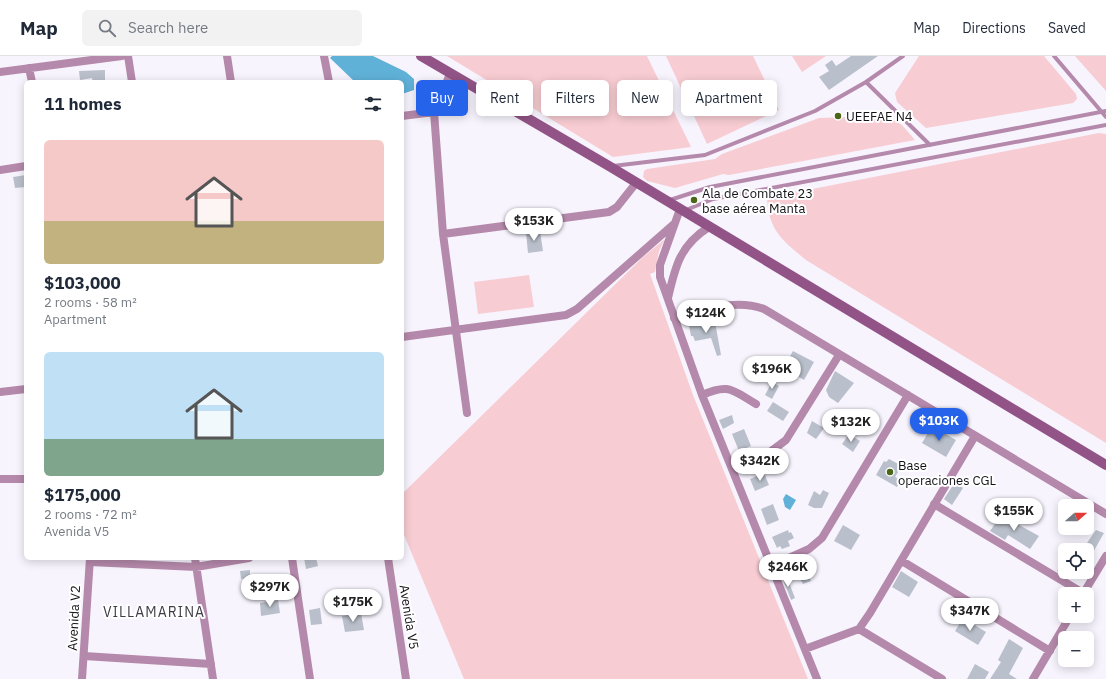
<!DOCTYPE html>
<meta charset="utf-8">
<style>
body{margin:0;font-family:"IBM Plex Sans",sans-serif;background:#f2f2f3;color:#1f2937;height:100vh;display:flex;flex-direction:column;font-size:15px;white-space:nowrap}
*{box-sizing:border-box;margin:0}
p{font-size:13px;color:#747a83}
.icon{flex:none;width:22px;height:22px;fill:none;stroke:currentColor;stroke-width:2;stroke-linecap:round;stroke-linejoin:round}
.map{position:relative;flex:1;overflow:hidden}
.drawer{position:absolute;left:24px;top:24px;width:380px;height:480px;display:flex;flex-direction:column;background:#fff;border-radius:6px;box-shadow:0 2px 10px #0003}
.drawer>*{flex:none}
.top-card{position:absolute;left:416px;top:24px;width:380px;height:36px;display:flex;gap:8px}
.needle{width:26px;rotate:69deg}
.tools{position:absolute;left:1058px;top:443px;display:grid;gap:8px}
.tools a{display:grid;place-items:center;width:36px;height:36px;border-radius:6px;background:#fff;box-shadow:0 2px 10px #0003;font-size:20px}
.price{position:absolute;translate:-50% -34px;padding:0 9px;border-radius:14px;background:#fff;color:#222;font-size:13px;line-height:26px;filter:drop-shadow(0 1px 2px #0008)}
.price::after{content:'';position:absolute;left:50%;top:24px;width:12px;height:9px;margin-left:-6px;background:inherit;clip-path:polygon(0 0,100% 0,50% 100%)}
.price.active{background:#2563eb;color:#fff}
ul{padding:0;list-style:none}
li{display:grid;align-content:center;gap:8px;height:212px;padding:0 20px}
li span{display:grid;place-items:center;height:124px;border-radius:6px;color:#555}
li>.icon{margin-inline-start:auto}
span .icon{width:72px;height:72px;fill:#fffc;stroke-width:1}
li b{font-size:17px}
h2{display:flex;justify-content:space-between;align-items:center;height:48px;padding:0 20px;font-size:17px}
.pill{padding:0 14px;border-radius:6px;background:#fff;box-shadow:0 2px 10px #0003;font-size:14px;line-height:36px}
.pill.active{background:#2563eb;color:#fff}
header{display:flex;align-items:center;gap:24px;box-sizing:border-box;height:56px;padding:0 20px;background:#fff;border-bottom:1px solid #e0e1e3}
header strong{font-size:19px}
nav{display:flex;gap:22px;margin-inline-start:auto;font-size:14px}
.search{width:280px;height:36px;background:#f2f2f3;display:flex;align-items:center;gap:10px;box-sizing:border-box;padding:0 14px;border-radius:6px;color:#747a83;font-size:15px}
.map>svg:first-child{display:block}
.green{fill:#f7ccd2}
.water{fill:#60b1d8}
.building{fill:#bac0cb}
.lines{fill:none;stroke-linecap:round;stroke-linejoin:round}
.lane{stroke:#b589ab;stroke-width:4}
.street{stroke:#b589ab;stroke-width:8}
.secondary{stroke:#925487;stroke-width:10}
.poi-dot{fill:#496619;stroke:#fff;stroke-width:1.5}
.labels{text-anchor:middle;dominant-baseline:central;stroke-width:4;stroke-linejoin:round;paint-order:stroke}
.poi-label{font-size:13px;fill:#131216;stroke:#fff;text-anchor:start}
.street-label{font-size:13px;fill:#131216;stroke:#fff}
.neighbourhood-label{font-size:14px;letter-spacing:1px;fill:#403d47;stroke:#fff}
</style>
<header>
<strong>Map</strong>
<div class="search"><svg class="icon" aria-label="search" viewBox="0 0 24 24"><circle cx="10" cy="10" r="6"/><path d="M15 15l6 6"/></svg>Search here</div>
<nav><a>Map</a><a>Directions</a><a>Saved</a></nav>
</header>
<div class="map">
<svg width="1106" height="623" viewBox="0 0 1106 623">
<rect width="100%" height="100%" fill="#f7f4fe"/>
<!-- green -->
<path class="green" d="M447 0H647L691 91 613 101Z
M666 0H753L779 54 707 88Z
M792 0H826L802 16Z
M919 0H1044L1076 38 1077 43 1073 47 926 72 897 46 895 37Z
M1075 0H1106V35Z
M877 55 902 69 915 84 729 119 723 118 675 132 647 125 643 121 644 115 647 113 715 103 722 98 819 62 849 61Z
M1099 77 1106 78V387L806 204C782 184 768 174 767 140L775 136 802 135Z
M665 183 659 195 655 216 650 218 693 339 808 623H464L402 474V438L643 201Z
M529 219 534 251 478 258 474 226Z"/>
<!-- water -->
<path class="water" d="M332 0H373L406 16 414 23V34L402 38V26H355L330 2Z
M786 438 796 444 790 454 785 451 783 443Z"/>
<!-- building -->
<path class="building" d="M851 0H878L829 34 819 21 829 15 825 9 832 4 836 10Z
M105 14V26H93L92 22 80 24 79 15Z
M26 119V131L15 132 13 121Z
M540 175 543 195 528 197 526 177Z
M706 266H715L721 299 717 300 711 282 695 285 693 280H691L689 270Z
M793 295 814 306 804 324 794 318 796 315 785 309Z
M835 315 854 327 838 347 829 341 826 334Z
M772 326 779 330 772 343 765 339Z
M773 346 789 356 783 365 767 355Z
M732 359 734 367 723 373 719 364Z
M812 365 824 372 816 383 807 377Z
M932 370 956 384 946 401 922 387Z
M744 373 751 390 739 395 732 378Z
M849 378 860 385 853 396 842 388Z
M889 403 902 410 895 421 901 424 897 431 876 419 884 405 886 406Z
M764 417 769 429 755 435 750 423Z
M955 426 963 432 952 449 944 443Z
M823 434 829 437 822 452H814L808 449 814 435 820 439Z
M773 448 779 464 767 469 761 453Z
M1001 459 1039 480 1030 493 1008 479 1005 484 990 475Z
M843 469 860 479 851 494 834 485Z
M788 474 789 477 791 476 794 482 788 485 790 490 782 493 780 490 777 492 772 481Z
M1096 474 1104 477 1087 507V494H1082Z
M304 502H316L318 510 306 513Z
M1065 503V520L1057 515Z
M804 509 811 525 803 528 794 512Z
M250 514V522L241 523 240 515Z
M901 515 918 526 909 541 892 531Z
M786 519 795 542 791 544 782 521Z
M278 544 280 557 261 560 260 547Z
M320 552 322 568 311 569 309 554Z
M361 557 364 574 345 576 342 560Z
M963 562 986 576 978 589 955 575Z
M1009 583 1023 592 1009 618 1017 623H990L1001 606 998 604Z
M975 608 989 616 985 623H967Z"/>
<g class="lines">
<!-- lane -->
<path class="lane" d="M903 0 866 26 930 89
M1054 0 1106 61
M613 110 705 99 815 55 866 26
M670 144 710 131 1106 55
M686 154 713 143 1106 69"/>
<!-- street -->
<path class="street" d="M128 0 132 26
M227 0 231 26
M324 0 329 26
M29 12 32 26
M0 16 122 0
M450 18 434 56 443 178 467 357
M402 60 434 56
M0 114 26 110
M680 153 660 209V221L702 339 817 623
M443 178 609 156 617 151 636 127
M668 242C675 211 680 189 709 171
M674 262C703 255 734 242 764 253L1106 458
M402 281 566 259 577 253 674 168
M0 336 26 333
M702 339C729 327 732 334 756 348
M732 412 770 396 786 384 839 299
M0 423H26
M934 448 1083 537
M195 502 213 623
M292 502 310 623
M388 502 406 623
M902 505 1050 595
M90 506 196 511 249 502
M771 510 809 493 822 482 908 339
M1083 538 1106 500
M859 573 942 623
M805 593 859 573 870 557 975 380
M84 600 211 608
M82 623 90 502
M1033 623 1070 560"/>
<!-- secondary -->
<path class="secondary" d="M421 0 609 110 1106 409"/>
</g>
<!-- markers -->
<g class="poi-dot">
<circle cx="838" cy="60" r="4"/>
<circle cx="694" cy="144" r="4"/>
<circle cx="890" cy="416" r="4"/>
</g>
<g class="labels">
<!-- poi labels -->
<g class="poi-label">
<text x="846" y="60">UEEFAE N4</text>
<text x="702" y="137">Ala de Combate 23<tspan x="702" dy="15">base aérea Manta</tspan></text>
<text x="898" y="409">Base<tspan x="898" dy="15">operaciones CGL</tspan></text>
</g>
<!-- street labels -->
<g class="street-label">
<text transform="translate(409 561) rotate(81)">Avenida V5</text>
<text transform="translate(74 562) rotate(-87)">Avenida V2</text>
</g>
<!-- neighbourhood labels -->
<g class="neighbourhood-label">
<text x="154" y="556">VILLAMARINA</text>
</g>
</g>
</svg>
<div class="tools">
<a><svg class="needle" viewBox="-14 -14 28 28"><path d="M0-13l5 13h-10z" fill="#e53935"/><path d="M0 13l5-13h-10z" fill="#747a83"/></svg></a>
<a><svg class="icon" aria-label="locate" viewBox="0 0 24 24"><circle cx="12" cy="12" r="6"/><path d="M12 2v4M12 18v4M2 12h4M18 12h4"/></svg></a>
<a>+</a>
<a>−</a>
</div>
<b class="price" style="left:534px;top:186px">$153K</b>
<b class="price" style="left:706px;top:278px">$124K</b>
<b class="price" style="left:772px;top:334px">$196K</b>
<b class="price active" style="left:939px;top:386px">$103K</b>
<b class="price" style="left:851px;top:387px">$132K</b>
<b class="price" style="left:760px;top:426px">$342K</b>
<b class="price" style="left:1014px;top:476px">$155K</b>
<b class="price" style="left:788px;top:532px">$246K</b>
<b class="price" style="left:270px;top:552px">$297K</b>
<b class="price" style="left:353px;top:567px">$175K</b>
<b class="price" style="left:970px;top:576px">$347K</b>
<div class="top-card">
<a class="pill active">Buy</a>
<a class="pill">Rent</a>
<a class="pill">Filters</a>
<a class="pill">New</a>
<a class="pill">Apartment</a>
</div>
<section class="drawer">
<h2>11 homes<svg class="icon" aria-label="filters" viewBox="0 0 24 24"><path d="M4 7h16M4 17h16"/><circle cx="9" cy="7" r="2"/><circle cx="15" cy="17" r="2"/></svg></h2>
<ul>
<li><span style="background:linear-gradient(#f6c9c9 65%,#c2b280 0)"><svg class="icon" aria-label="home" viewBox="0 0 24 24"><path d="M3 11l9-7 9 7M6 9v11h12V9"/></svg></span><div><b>$103,000</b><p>2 rooms · 58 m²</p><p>Apartment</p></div></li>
<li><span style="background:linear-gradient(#bfe0f5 70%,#7fa58c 0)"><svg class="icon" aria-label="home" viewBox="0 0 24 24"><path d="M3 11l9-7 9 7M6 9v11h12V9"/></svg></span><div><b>$175,000</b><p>2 rooms · 72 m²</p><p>Avenida V5</p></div></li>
</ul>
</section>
</div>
